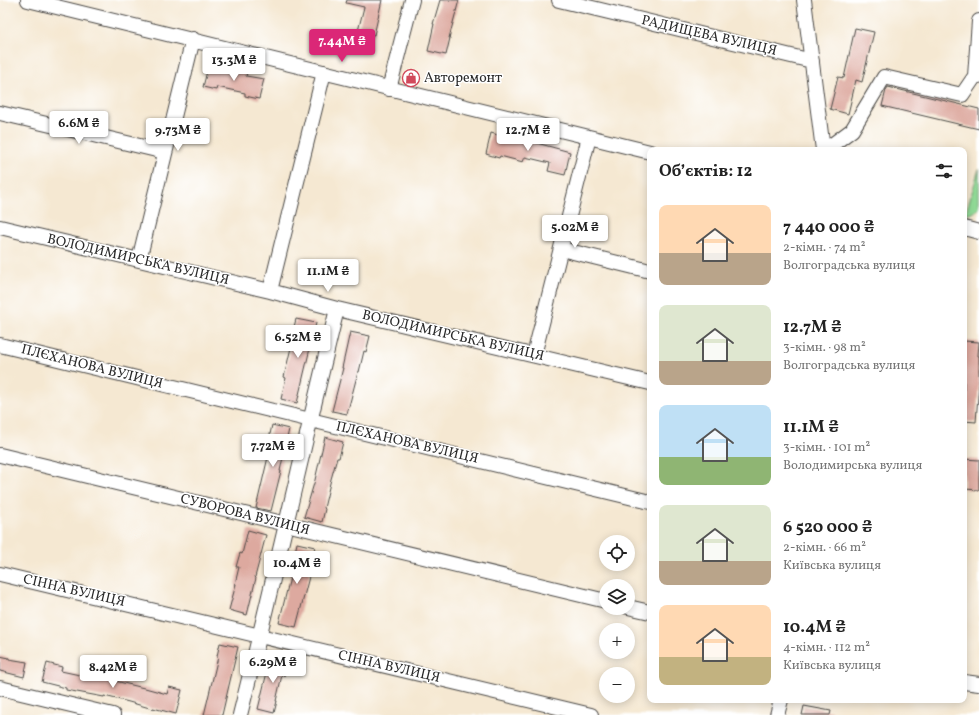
<!DOCTYPE html>
<html lang="uk">
<meta charset="utf-8">
<style>
body{margin:0;font-family:Vollkorn,serif;background:#f2f2f2;color:#222;height:100vh;display:flex;flex-direction:column;font-size:15px;white-space:nowrap}
*{box-sizing:border-box;margin:0}
p{font-size:13px;color:#767676}
.icon{flex:none;width:22px;height:22px;fill:none;stroke:currentColor;stroke-width:2;stroke-linecap:round;stroke-linejoin:round}
.map{position:relative;flex:1;overflow:hidden}
.details{position:absolute;left:647px;top:147px;width:320px;height:556px;display:flex;flex-direction:column;background:#fff;border-radius:8px;box-shadow:0 2px 10px #0003}
.details>*{flex:none}
.controls{position:absolute;left:599px;top:535px;display:grid;gap:8px}
.controls a{display:grid;place-items:center;width:36px;height:36px;border-radius:50%;background:#fff;box-shadow:0 2px 10px #0003;font-size:20px}
.price{position:absolute;translate:-50% -34px;padding:0 9px;border-radius:4px;background:#fff;color:#222;font-size:13px;line-height:26px;filter:drop-shadow(0 1px 2px #0008)}
.price::after{content:'';position:absolute;left:50%;top:24px;width:12px;height:9px;margin-left:-6px;background:inherit;clip-path:polygon(0 0,100% 0,50% 100%)}
.price.current{background:#db2777;color:#fff}
ul{padding:0;list-style:none}
li{display:flex;align-items:center;gap:12px;height:100px;padding:0 12px}
li span{display:grid;place-items:center;flex:none;width:112px;height:80px;border-radius:8px;color:#555}
li>.icon{margin-inline-start:auto}
span .icon{width:48px;height:48px;fill:#fffc;stroke-width:1}
li b{font-size:17px}
h2{display:flex;justify-content:space-between;align-items:center;height:48px;padding:0 12px;font-size:17px}
.map>svg:first-child{display:block}
.green{fill:#91db97;stroke:#5e8361}
.building{fill:#dda99f}
.lines{fill:none;stroke-linecap:round;stroke-linejoin:round}
.minor-casing{stroke:#494744;stroke-width:16}
.minor{stroke:#fff;stroke-width:14}
.labels{text-anchor:middle;dominant-baseline:central;stroke-width:3;stroke-linejoin:round;paint-order:stroke}
.street-label{font-size:14px;fill:#2b2b2b;stroke:#fff}
.poi-label{font-size:14px;fill:#2b2b2b;stroke:#fff;text-anchor:start}
</style>
<div class="map">
<svg width="979" height="715" viewBox="0 0 979 715">
<rect width="100%" height="100%" fill="#fff"/>
<filter id="ink" filterUnits="userSpaceOnUse"><feTurbulence type="fractalNoise" baseFrequency=".025" numOctaves="2"/><feDisplacementMap in="SourceGraphic" scale="8" xChannelSelector="R" yChannelSelector="G"/><feConvolveMatrix kernelMatrix="1 2 1 2 8 2 1 2 1" color-interpolation-filters="sRGB"/></filter>
<filter id="wash" filterUnits="userSpaceOnUse"><feTurbulence type="fractalNoise" baseFrequency=".012" numOctaves="4" result="noise"/><feDisplacementMap in="SourceGraphic" scale="16" xChannelSelector="R" yChannelSelector="G"/><feGaussianBlur stdDeviation="0.9" result="paint"/><feColorMatrix in="noise" values="0 0 0 0 0 0 0 0 0 0 0 0 0 0 0 0 0 1.4 0 .05"/><feComposite in="paint" operator="in"/></filter>
<g filter="url(#wash)">
<rect width="100%" height="100%" fill="#f5e8d2"/>
<!-- green -->
<path class="green" d="M979 169V208L973 213 965 215Z"/>
<g id="blocks">
<!-- building -->
<path class="building" d="M347 0H382L374 35 358 31 364 7 346 3Z
M440 0H459L449 38H450L446 55 428 51 434 24H433Z
M855 28 874 32 862 82 856 80 848 114 830 109 838 77 844 78Z
M208 67 231 72 232 69 247 72 246 76 264 79 259 99 245 96V93L217 87 216 90 203 87Z
M888 87 979 109V129L882 106 886 90Z
M491 133 515 140 532 143 533 142 570 152 565 175 548 171 550 163 525 157 523 162 500 156 499 158 486 154Z
M296 319 316 323 297 403 281 399 286 378 284 377 294 335H292Z
M350 332 370 336 366 352 364 351 359 372H358L347 414 332 411 343 368H342Z
M964 341 979 342 978 356H979V382L976 422 964 421Z
M272 425 289 429 280 471H281L271 511 256 508 272 440 269 439Z
M325 437 343 442 339 458H337L331 479 324 508 325 509 322 522 304 517 315 480Z
M964 459 979 460V490L964 489Z
M248 530 266 535 255 577 256 578 247 615 229 610 236 584H235L239 567H236L240 553 242 554Z
M297 543 315 547 308 572 310 573 296 627 279 623 295 557H294Z
M220 643 238 647 222 715H204L218 657 217 656Z
M0 656 9 658V659L27 662 24 677 0 671Z
M271 656 288 660 284 676 282 675 276 701H277L274 713 258 709Z
M47 663 62 667 61 671 94 678 95 674 108 677 107 679 144 688H145L167 694 169 687 182 690 176 714 153 708V709L129 702 104 696V697L66 690V688L42 682Z
M804 706 831 711 830 715H802Z"/>
</g>
</g>
<g filter="url(#ink)">
<use href="#blocks" fill-opacity="0" stroke="#494744" stroke-width="1"/>
<g class="lines">
<!-- minor casing -->
<g class="minor-casing">
<path id="minor" d="M28 0C235 49 442 102 650 152
M559 0 812 61
M804 0 823 150
M979 21 975 76H979
M389 89 412 0
M0 113 165 152
M825 150 852 130 884 77 962 95 975 76
M0 227 270 291 337 309 650 383
M964 228 979 232
M561 249 650 271
M139 260 193 39
M270 291 324 72
M0 345 650 502
M534 355 589 137
M0 455 606 601
M0 574 591 715
M628 607 650 612
M964 682 979 684
M0 688 113 715
M240 715C274 580 304 444 337 309
M777 715 781 700"/>
</g>
<!-- minor -->
<use href="#minor" class="minor"/>
</g>
</g>
<!-- icons -->
<defs>
<g id="shop-ring" transform="scale(0.9)"><circle r="9.5" fill="#fff" stroke="#d1495b" stroke-width="1.5"/><path d="M-5-2.5h2.3a2.7 3.5 0 0 1 5.4 0H5L5.5 6h-11ZM-1.5-2.5h3a1.5 2.3 0 0 0-3 0Z" fill="#d1495b"/></g>
</defs>
<g fill-rule="evenodd">
<use href="#shop-ring" x="411" y="78"/>
</g>
<g class="labels">
<!-- street labels -->
<g class="street-label">
<text transform="translate(709 36) rotate(13)">РАДИЩЕВА ВУЛИЦЯ</text>
<text transform="translate(138 260) rotate(13)">ВОЛОДИМИРСЬКА ВУЛИЦЯ</text>
<text transform="translate(453 336) rotate(13)">ВОЛОДИМИРСЬКА ВУЛИЦЯ</text>
<text transform="translate(92 367) rotate(14)">ПЛЄХАНОВА ВУЛИЦЯ</text>
<text transform="translate(407 443) rotate(13)">ПЛЄХАНОВА ВУЛИЦЯ</text>
<text transform="translate(245 515) rotate(14)">СУВОРОВА ВУЛИЦЯ</text>
<text transform="translate(74 591) rotate(13)">СІННА ВУЛИЦЯ</text>
<text transform="translate(389 667) rotate(13)">СІННА ВУЛИЦЯ</text>
</g>
<!-- poi labels -->
<g class="poi-label">
<text x="424" y="78">Авторемонт</text>
</g>
</g>
</svg>
<div class="controls">
<a><svg class="icon" aria-label="locate" viewBox="0 0 24 24"><circle cx="12" cy="12" r="6"/><path d="M12 2v4M12 18v4M2 12h4M18 12h4"/></svg></a>
<a><svg class="icon" aria-label="layers" viewBox="0 0 24 24"><path d="M12 4l9 5-9 5-9-5zM3 14l9 5 9-5"/></svg></a>
<a>+</a>
<a>−</a>
</div>
<b class="price current" style="left:342px;top:63px">7.44M ₴</b>
<b class="price" style="left:234px;top:82px">13.3M ₴</b>
<b class="price" style="left:79px;top:145px">6.6M ₴</b>
<b class="price" style="left:178px;top:152px">9.73M ₴</b>
<b class="price" style="left:528px;top:152px">12.7M ₴</b>
<b class="price" style="left:575px;top:249px">5.02M ₴</b>
<b class="price" style="left:328px;top:293px">11.1M ₴</b>
<b class="price" style="left:298px;top:359px">6.52M ₴</b>
<b class="price" style="left:273px;top:468px">7.72M ₴</b>
<b class="price" style="left:297px;top:585px">10.4M ₴</b>
<b class="price" style="left:273px;top:684px">6.29M ₴</b>
<b class="price" style="left:113px;top:689px">8.42M ₴</b>
<section class="details">
<h2>Об’єктів: 12<svg class="icon" aria-label="filters" viewBox="0 0 24 24"><path d="M4 7h16M4 17h16"/><circle cx="9" cy="7" r="2"/><circle cx="15" cy="17" r="2"/></svg></h2>
<ul>
<li><span style="background:linear-gradient(#ffd9b3 60%,#b9a48a 0)"><svg class="icon" aria-label="home" viewBox="0 0 24 24"><path d="M3 11l9-7 9 7M6 9v11h12V9"/></svg></span><div><b>7 440 000 ₴</b><p>2-кімн. · 74 m²</p><p>Волгоградська вулиця</p></div></li>
<li><span style="background:linear-gradient(#dfe7d0 70%,#b9a48a 0)"><svg class="icon" aria-label="home" viewBox="0 0 24 24"><path d="M3 11l9-7 9 7M6 9v11h12V9"/></svg></span><div><b>12.7M ₴</b><p>3-кімн. · 98 m²</p><p>Волгоградська вулиця</p></div></li>
<li><span style="background:linear-gradient(#bfe0f5 65%,#8fb573 0)"><svg class="icon" aria-label="home" viewBox="0 0 24 24"><path d="M3 11l9-7 9 7M6 9v11h12V9"/></svg></span><div><b>11.1M ₴</b><p>3-кімн. · 101 m²</p><p>Володимирська вулиця</p></div></li>
<li><span style="background:linear-gradient(#dfe7d0 70%,#b9a48a 0)"><svg class="icon" aria-label="home" viewBox="0 0 24 24"><path d="M3 11l9-7 9 7M6 9v11h12V9"/></svg></span><div><b>6 520 000 ₴</b><p>2-кімн. · 66 m²</p><p>Київська вулиця</p></div></li>
<li><span style="background:linear-gradient(#ffd9b3 65%,#c2b280 0)"><svg class="icon" aria-label="home" viewBox="0 0 24 24"><path d="M3 11l9-7 9 7M6 9v11h12V9"/></svg></span><div><b>10.4M ₴</b><p>4-кімн. · 112 m²</p><p>Київська вулиця</p></div></li>
</ul>
</section>
</div>
